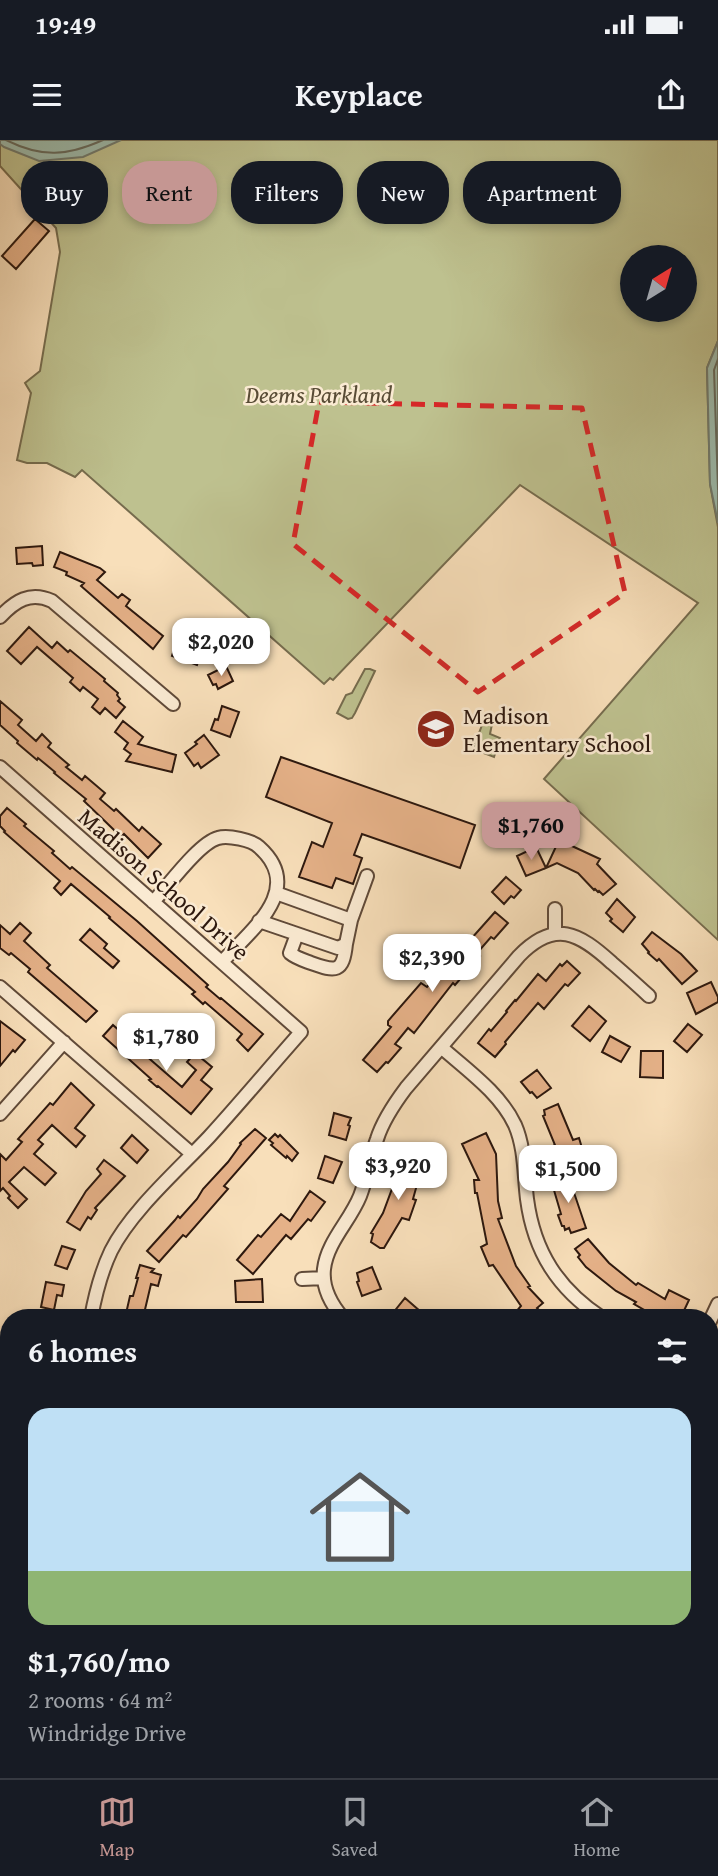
<!DOCTYPE html>
<meta charset="utf-8">
<style>
body{margin:0;font-family:"Gentium Book Plus",serif;background:#20242c;color:#f1f3f6;height:100vh;display:flex;flex-direction:column;font-size:26px;white-space:nowrap}
*{box-sizing:border-box;margin:0}
p{font-size:23px;color:#9ea1a6}
.icon{flex:none;width:38px;height:38px;fill:none;stroke:currentColor;stroke-width:2;stroke-linecap:round;stroke-linejoin:round}
.map{position:relative;flex:1;overflow:hidden}
.panel{position:absolute;left:0px;top:1169px;width:719px;height:469px;display:flex;flex-direction:column;background:#171b24;border-radius:28px 28px 0 0;box-shadow:0 4px 10px #0003}
.panel>*{flex:none}
.top-card{position:absolute;left:21px;top:21px;width:677px;height:63px;display:flex;gap:14px}
.needle{width:46px;rotate:37deg}
.tools{position:absolute;left:620px;top:105px;display:grid;gap:14px}
.tools a{display:grid;place-items:center;width:77px;height:77px;border-radius:50%;background:#171b24;box-shadow:0 4px 10px #0003;font-size:35px}
.price{position:absolute;translate:-50% -60px;padding:0 16px;border-radius:14px;background:#fff;color:#222;font-size:23px;line-height:46px;filter:drop-shadow(0 2px 4px #0008)}
.price::after{content:'';position:absolute;left:50%;top:42px;width:21px;height:16px;margin-left:-10px;background:inherit;clip-path:polygon(0 0,100% 0,50% 100%)}
.price.active{background:#c59692;color:#111}
ul{padding:0;list-style:none}
li{display:grid;align-content:center;gap:14px;height:371px;padding:0 28px}
li span{display:grid;place-items:center;height:217px;border-radius:21px;color:#555}
li>.icon{margin-inline-start:auto}
span .icon{width:126px;height:126px;fill:#fffc;stroke-width:1}
li b{font-size:30px}
h2{display:flex;justify-content:space-between;align-items:center;height:84px;padding:0 28px;font-size:30px}
.tag{padding:0 24px;border-radius:28px;background:#171b24;box-shadow:0 4px 10px #0003;font-size:24px;line-height:63px}
.tag.active{background:#c59692;color:#111}
.status{display:flex;justify-content:space-between;align-items:center;height:49px;padding:0 35px;background:#171b24;direction:ltr}
.status svg{height:19px;fill:currentColor}
header{display:flex;justify-content:space-between;align-items:center;height:91px;padding:0 28px;background:#171b24;font-size:32px;font-weight:700}
.tab-bar{display:flex;justify-content:space-around;align-items:center;height:98px;border-top:2px solid #363941;background:#171b24;font-size:19px;color:#9ea1a6}
.tab-bar a{display:grid;justify-items:center;gap:4px}
.tab-bar .active{color:#c59692}
.map>svg:first-child{display:block}
.green{fill:#bec18f;stroke:#766c4e;stroke-width:2;fill-rule:evenodd}
.water{fill:#9dbdaf;stroke:#707b6f;stroke-width:2}
.lines{fill:none;stroke-linecap:round;stroke-linejoin:round}
.shore{stroke:#656a5e;stroke-width:2}
.building{fill:#e5b188;stroke:#2d180e;stroke-width:2}
.minor-casing{stroke:#604a39;stroke-width:16}
.minor{stroke:#faead2;stroke-width:12}
.marked{fill:none;stroke:#d62828;stroke-width:5;stroke-dasharray:14 9;stroke-linejoin:round}
.labels{text-anchor:middle;dominant-baseline:central;stroke-width:5;stroke-linejoin:round;paint-order:stroke}
.park-label{font-size:24px;font-style:italic;fill:#584b35;stroke:#faead2}
.poi-label{font-size:24px;fill:#2d180e;stroke:#faead2;text-anchor:start}
.street-label{font-size:24px;fill:#2d180e;stroke:#faead2}
</style>
<div class="status"><b>19:49</b><svg viewBox="0 0 49 12"><path d="M0 12V9h3v3zM5 12V6h3v6zM10 12V3h3v9zM15 12V0h3v12zM26 1h20v11H26zM47 4h2v5h-2z"/></svg></div>
<header><svg class="icon" aria-label="menu" viewBox="0 0 24 24"><path d="M4 6h16M4 12h16M4 18h16"/></svg>Keyplace<svg class="icon" aria-label="share" viewBox="0 0 24 24"><path d="M12 15V3M7 8l5-5 5 5M5 13v7h14v-7"/></svg></header>
<div class="map">
<svg width="718" height="1638" viewBox="0 0 718 1638">
<rect width="100%" height="100%" fill="#f8dfba"/>
<filter id="stains"><feTurbulence type="fractalNoise" baseFrequency=".00286" numOctaves="4"/><feColorMatrix values="0 0 0 0 .2 0 0 0 0 .09 0 0 0 0 .02 0 0 0 .5 -.17"/></filter>
<radialGradient id="worn" r=".72"><stop offset=".6" stop-color="#630" stop-opacity="0"/><stop offset="1" stop-color="#630" stop-opacity=".3"/></radialGradient>
<!-- green -->
<path class="green" d="M0 0H718V201L707 228 710 344 718 387V800L544 639 698 463 520 345 333 540 330 538 324 544 82 330 75 337 47 323H27L17 320 31 253 25 243 40 231 60 112 56 88 0 26ZM632 117H684V170H632Z
M365 529H370L375 531 355 573 352 578 348 579 337 573 346 555 352 553Z
M484 580 492 584 490 594 500 598 494 617 473 609Z"/>
<!-- water -->
<path class="water" d="M0 0H121L83 17 39 21 4 7 0 4Z
M718 201V383L710 344 707 228Z"/>
<g class="lines">
<!-- shore -->
<path class="shore" d="M6 0C42 18 67 16 103 0
M718 219 714 230 718 349"/>
</g>
<!-- building -->
<path class="building" d="M35 79 49 91 16 129 2 116Z
M42 406 43 425 33 426 32 423 17 424 16 408Z
M60 412 100 428 105 432 97 440 118 458 122 454 130 460 126 466 163 496 153 509 81 446 84 443 66 435 67 432 54 427Z
M29 487 52 508 57 502 68 512 70 510 105 539 104 541 118 553 117 555 120 559 118 561 125 567 116 578 105 568 100 574 92 567 98 559 83 547 80 551 70 542 73 538 37 507 21 524 7 511Z
M178 496 204 504 197 525 172 516Z
M226 526 233 541 218 549 216 544 213 545 208 535Z
M0 561 22 580 18 585 36 601 42 594 51 603 48 607 69 625 66 627 82 640 85 636 105 653 100 659 114 671 116 669 139 691 142 687 161 704 148 718 124 694 121 697 113 689 84 661 86 659 54 633 55 632 38 618 37 620 17 603 18 601 0 585Z
M222 566 239 572 230 597 211 590 215 579 218 580Z
M123 581 143 597 138 604 176 615 172 632 126 621 131 614 124 609 128 603 115 592Z
M204 595 219 615 201 628 198 623 194 626 185 613 197 604 195 602Z
M281 617 475 685 460 728 362 694 354 715 362 718 353 744 336 738 332 748 299 737 312 702 323 707 332 683 266 657Z
M7 668 26 684 24 686 54 711 52 713 70 729 72 727 137 781 208 845 206 847 220 859 221 858 263 894 248 911 237 900 242 894 205 862 203 864 192 854 195 852 109 778 110 777 71 744 61 755 54 748 60 741 4 692 5 691 0 686V676Z
M559 700 600 719 597 724 616 744 603 755 599 751 598 752 595 749 594 750 578 733 557 723 546 728Z
M536 707 546 728 526 736 517 716Z
M506 737 521 750 514 758 511 756 504 764 492 752Z
M617 759 635 777 623 792 610 781 612 779 606 773Z
M495 772 508 783 494 799 491 797 477 813 480 816 455 845 453 843 414 893 408 888 395 904 401 908 388 923 386 922 377 932 363 920 391 887 388 885V881L421 843 427 847 461 809 458 807 468 796 471 799Z
M20 783 31 793 24 801 50 825 47 828 97 871 86 882 28 832 30 829 11 813 9 815 0 808V785L10 794Z
M90 789 107 804 104 808 119 821 113 828 80 800Z
M652 792 681 814 697 831 682 844 659 819 657 821 648 813 649 812 642 804Z
M567 821 580 833 568 846 565 844 544 869 538 863 505 902 506 904 495 917 478 903 489 889 491 891 507 872 506 871 515 860 516 861 538 834 546 841 560 824 562 826Z
M711 842 718 857V862L696 874 687 853Z
M589 866 606 881 590 901 572 886Z
M0 881 25 900 15 912 13 910 0 926Z
M688 884 702 895 687 912 674 901Z
M113 885 130 900 129 901 182 947 196 930 187 922 195 913 212 927 201 940 212 949 191 974 158 946 157 947 149 940 151 939 103 896Z
M610 896 630 907 621 922 602 912Z
M641 911H663V938L640 937Z
M537 930 551 948 537 958 532 952 530 953 521 942Z
M71 943 94 965 75 988 85 996 76 1007 52 985 38 1000 43 1004 34 1014 56 1033 45 1045 24 1027 9 1042 27 1059 18 1068 8 1058 10 1056 3 1048 0 1051V1014L6 1020 22 1002 18 999 50 963 53 965Z
M558 964 573 1000 579 998 585 1018 565 1024 562 1015 556 1017 553 1006 555 1005 543 976 545 975 544 970Z
M334 973 351 978 348 985 350 986 346 1000 329 995Z
M255 989 266 998 224 1046 228 1049 186 1097 183 1095 159 1122 147 1111 175 1080 178 1076 180 1078 197 1059 203 1049 228 1022 241 1004 240 1003Z
M486 993 496 1014 498 1061 502 1078 498 1079 516 1126 530 1146 528 1147 543 1163 537 1168 547 1178H520L515 1173 521 1166 493 1125 489 1126 481 1107 487 1104 477 1053H475L474 1040H479L462 1004Z
M275 994 278 997 280 995 298 1013 292 1021 287 1016 286 1018 271 1005 273 1003 269 1000Z
M132 995 148 1010 137 1023 121 1008Z
M325 1016 342 1022 333 1043 318 1038Z
M403 1017 423 1023 413 1059 416 1060 409 1080 402 1078 384 1108H380L371 1102 373 1094 371 1093 383 1073 396 1038H395L399 1023H401Z
M104 1020 125 1036 95 1068 97 1070 91 1079 88 1077 80 1090 67 1082 86 1051 101 1034 97 1029Z
M568 1035 586 1088 571 1093 569 1088 565 1090 564 1086H562L558 1075 561 1074 551 1040Z
M310 1051 325 1062 311 1081 308 1079 291 1099 286 1095 253 1134 237 1120 258 1095 261 1097 281 1074 290 1081Z
M588 1099 609 1123 636 1145 638 1143 665 1159 669 1150 689 1160 681 1177 672 1175 670 1178H661L648 1172 634 1164 636 1162 616 1151 586 1127 578 1117 580 1115 575 1109Z
M62 1106 75 1110 67 1129 55 1125Z
M140 1125 154 1129 151 1132 161 1135 158 1146 151 1144 143 1178H125L130 1156H133L138 1138H136Z
M372 1127 381 1149 362 1156 357 1142 359 1141 357 1133Z
M262 1139 263 1162H236L235 1141Z
M46 1142 64 1145 62 1156 57 1155 54 1170 41 1167Z
M405 1158 421 1172 417 1178H389Z"/>
<g class="lines">
<!-- minor casing -->
<g class="minor-casing">
<path id="minor" d="M0 477C15 461 30 451 52 461L173 564
M0 627 301 892C270 927 240 963 209 997 178 1030 131 1071 111 1111 101 1132 95 1156 91 1178
M276 753 351 780 367 736
M153 762C168 746 199 703 218 698 228 695 252 700 259 707 306 749 251 790 222 822
M555 769V794
M259 781 338 808 346 804 351 780
M297 794 290 813C296 818 303 820 311 823 336 832 343 833 346 804
M0 847 192 1014
M441 907C467 930 500 953 515 985 525 1008 524 1034 527 1059 534 1112 558 1149 602 1178
M0 974 64 902
M302 1139 324 1138
M343 1178C331 1164 322 1147 324 1129 327 1102 350 1081 360 1056 367 1038 370 1018 377 999 383 980 394 964 406 948L519 816C555 779 579 793 612 823 625 834 637 845 649 856
M710 1181 718 1164
M0 1229 9 1228
M710 1410 718 1404
M0 1419 9 1409
M710 1435 718 1433
M710 1489 718 1487
M0 1626 14 1638
M250 1629 260 1638
M520 1638 528 1629"/>
</g>
<!-- minor -->
<use href="#minor" class="minor"/>
</g>
<!-- marked area -->
<path class="marked" d="M319 262 582 268 625 453 478 552 293 404Z"/>
<!-- icons -->
<defs>
<g id="school-disc" transform="scale(2.0125)"><circle r="9.5" fill="#8f2418" stroke="#faead2"/><path d="M0-5L7-2L0 1L-7-2ZM-4 1L0 2.5L4 1V4Q0 6-4 4Z" fill="#fff"/></g>
</defs>
<g fill-rule="evenodd">
<use href="#school-disc" x="436" y="589"/>
</g>
<g class="labels">
<!-- park labels -->
<g class="park-label">
<text x="319" y="254">Deems Parkland</text>
</g>
<!-- poi labels -->
<g class="poi-label">
<text x="463" y="575">Madison<tspan x="463" dy="28">Elementary School</tspan></text>
</g>
<!-- street labels -->
<g class="street-label">
<text transform="translate(164 744) rotate(41)">Madison School Drive</text>
</g>
</g>
<rect width="100%" height="100%" filter="url(#stains)"/>
<rect width="100%" height="100%" fill="url(#worn)"/>
</svg>
<div class="tools">
<a><svg class="needle" viewBox="-14 -14 28 28"><path d="M0-13l5 13h-10z" fill="#e53935"/><path d="M0 13l5-13h-10z" fill="#9ea1a6"/></svg></a>
</div>
<b class="price" style="left:221px;top:538px">$2,020</b>
<b class="price active" style="left:531px;top:722px">$1,760</b>
<b class="price" style="left:432px;top:854px">$2,390</b>
<b class="price" style="left:166px;top:933px">$1,780</b>
<b class="price" style="left:398px;top:1062px">$3,920</b>
<b class="price" style="left:568px;top:1065px">$1,500</b>
<div class="top-card">
<a class="tag">Buy</a>
<a class="tag active">Rent</a>
<a class="tag">Filters</a>
<a class="tag">New</a>
<a class="tag">Apartment</a>
</div>
<section class="panel">
<h2>6 homes<svg class="icon" aria-label="filters" viewBox="0 0 24 24"><path d="M4 7h16M4 17h16"/><circle cx="9" cy="7" r="2"/><circle cx="15" cy="17" r="2"/></svg></h2>
<ul>
<li><span style="background:linear-gradient(#bfe0f5 75%,#8fb573 0)"><svg class="icon" aria-label="home" viewBox="0 0 24 24"><path d="M3 11l9-7 9 7M6 9v11h12V9"/></svg></span><div><b>$1,760/mo</b><p>2 rooms · 64 m²</p><p>Windridge Drive</p></div></li>
</ul>
</section>
</div>
<nav class="tab-bar">
<a class="active"><svg class="icon" aria-label="map" viewBox="0 0 24 24"><path d="M3 6l6-2 6 2 6-2v14l-6 2-6-2-6 2zM9 4v14M15 6v14"/></svg>Map</a>
<a><svg class="icon" aria-label="saved" viewBox="0 0 24 24"><path d="M7 4h10v16l-5-4-5 4z"/></svg>Saved</a>
<a><svg class="icon" aria-label="home" viewBox="0 0 24 24"><path d="M3 11l9-7 9 7M6 9v11h12V9"/></svg>Home</a>
</nav>
